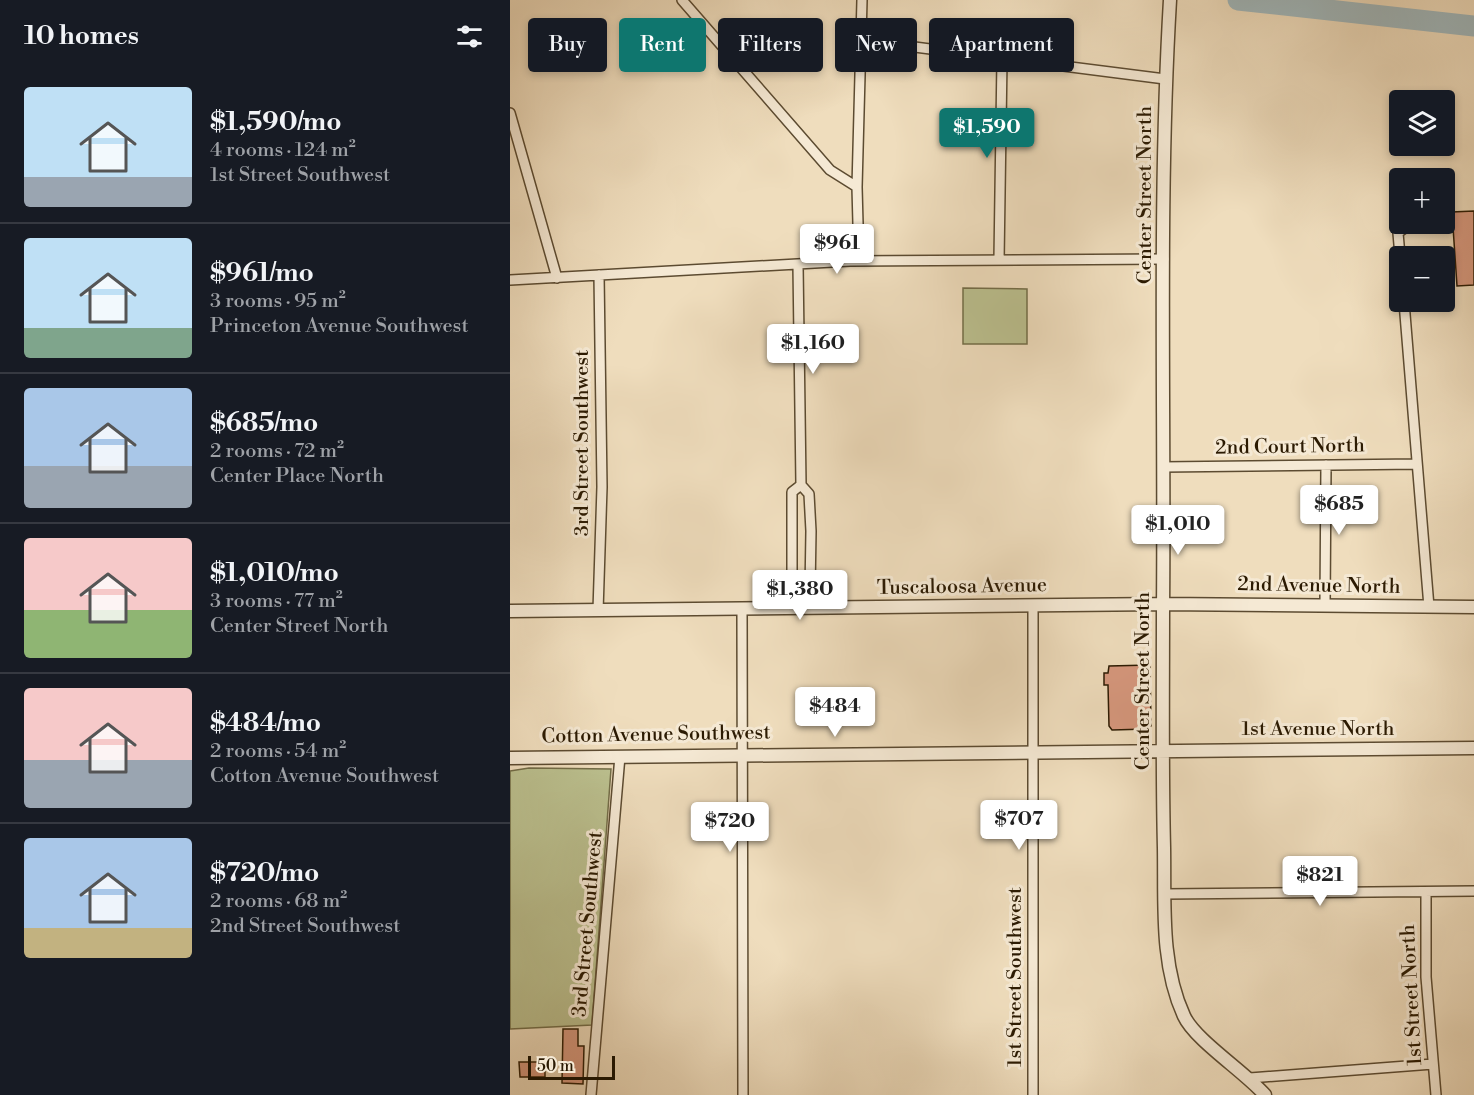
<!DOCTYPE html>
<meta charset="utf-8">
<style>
body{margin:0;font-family:"Libre Bodoni",serif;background:#20242c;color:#f1f3f6;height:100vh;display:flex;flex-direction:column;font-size:22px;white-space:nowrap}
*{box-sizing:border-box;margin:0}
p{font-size:20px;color:#9ea1a6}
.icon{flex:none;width:33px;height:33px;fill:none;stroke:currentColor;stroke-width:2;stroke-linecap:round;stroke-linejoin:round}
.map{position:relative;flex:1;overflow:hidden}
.panel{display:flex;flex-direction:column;background:#171b24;width:510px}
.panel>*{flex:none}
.banner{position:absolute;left:18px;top:18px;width:570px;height:54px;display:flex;gap:12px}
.tools{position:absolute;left:879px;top:90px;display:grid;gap:12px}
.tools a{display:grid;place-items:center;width:66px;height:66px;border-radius:6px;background:#171b24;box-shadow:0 3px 9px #0003;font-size:30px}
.scale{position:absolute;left:18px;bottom:15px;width:87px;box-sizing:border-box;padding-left:6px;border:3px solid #2b1a02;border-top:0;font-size:16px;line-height:21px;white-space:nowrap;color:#2b1a02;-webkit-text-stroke:4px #f5e9d4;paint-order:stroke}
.price{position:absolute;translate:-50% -51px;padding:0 14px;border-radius:6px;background:#fff;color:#222;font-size:20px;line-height:39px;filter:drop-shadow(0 2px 3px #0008)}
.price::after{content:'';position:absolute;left:50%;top:36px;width:18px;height:14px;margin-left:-9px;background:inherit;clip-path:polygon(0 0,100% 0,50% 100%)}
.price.selected{background:#0f766e;color:#fff}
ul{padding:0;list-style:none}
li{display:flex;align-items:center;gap:18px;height:150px;padding:0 24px}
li+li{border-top:2px solid #363941}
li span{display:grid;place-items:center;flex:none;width:168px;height:120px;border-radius:6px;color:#555}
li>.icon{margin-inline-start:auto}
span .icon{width:72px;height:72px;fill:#fffc;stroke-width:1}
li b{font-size:26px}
h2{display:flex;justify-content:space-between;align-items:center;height:72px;padding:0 24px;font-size:26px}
.pill{padding:0 21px;border-radius:6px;background:#171b24;box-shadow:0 3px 9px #0003;font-size:21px;line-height:54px}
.pill.selected{background:#0f766e;color:#fff}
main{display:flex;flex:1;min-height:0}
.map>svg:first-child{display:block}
.green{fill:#bbc08f;stroke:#736d48;stroke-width:1.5}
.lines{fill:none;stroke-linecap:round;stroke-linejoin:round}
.river{stroke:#a0b8bd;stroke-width:21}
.building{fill:#d7987e;stroke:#2b1a02;stroke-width:1.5}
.minor-casing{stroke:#5c4b31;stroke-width:12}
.tertiary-casing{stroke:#5c4b31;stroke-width:15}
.minor{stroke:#f5e9d4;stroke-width:9}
.tertiary{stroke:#f5e9d4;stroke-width:12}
.labels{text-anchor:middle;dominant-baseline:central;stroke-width:6;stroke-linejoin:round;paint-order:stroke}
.street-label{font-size:20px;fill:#2b1a02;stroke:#f5e9d4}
</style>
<main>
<section class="panel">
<h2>10 homes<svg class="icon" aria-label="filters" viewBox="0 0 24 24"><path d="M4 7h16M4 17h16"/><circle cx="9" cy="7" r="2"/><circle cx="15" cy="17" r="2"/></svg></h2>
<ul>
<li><span style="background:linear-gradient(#bfe0f5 75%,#9aa5b1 0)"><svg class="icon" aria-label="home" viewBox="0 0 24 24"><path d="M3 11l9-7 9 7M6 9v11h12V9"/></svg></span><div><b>$1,590/mo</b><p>4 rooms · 124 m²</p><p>1st Street Southwest</p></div></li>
<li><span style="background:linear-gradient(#bfe0f5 75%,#7fa58c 0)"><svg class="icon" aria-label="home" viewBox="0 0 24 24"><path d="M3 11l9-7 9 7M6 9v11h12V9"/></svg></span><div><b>$961/mo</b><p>3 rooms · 95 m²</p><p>Princeton Avenue Southwest</p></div></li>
<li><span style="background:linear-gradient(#a9c7e8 65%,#9aa5b1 0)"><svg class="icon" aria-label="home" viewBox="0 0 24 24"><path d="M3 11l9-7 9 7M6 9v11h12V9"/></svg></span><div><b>$685/mo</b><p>2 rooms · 72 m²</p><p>Center Place North</p></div></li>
<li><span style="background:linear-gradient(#f6c9c9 60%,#8fb573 0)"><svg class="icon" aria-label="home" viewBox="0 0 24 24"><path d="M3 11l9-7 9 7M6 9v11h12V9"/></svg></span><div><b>$1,010/mo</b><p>3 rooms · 77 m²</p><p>Center Street North</p></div></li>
<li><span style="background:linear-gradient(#f6c9c9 60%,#9aa5b1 0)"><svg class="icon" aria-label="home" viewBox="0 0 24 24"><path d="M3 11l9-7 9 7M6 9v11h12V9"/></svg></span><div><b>$484/mo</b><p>2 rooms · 54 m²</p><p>Cotton Avenue Southwest</p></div></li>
<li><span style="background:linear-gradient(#a9c7e8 75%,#c2b280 0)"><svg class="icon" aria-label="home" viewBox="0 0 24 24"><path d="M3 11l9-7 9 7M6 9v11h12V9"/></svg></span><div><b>$720/mo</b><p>2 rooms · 68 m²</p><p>2nd Street Southwest</p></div></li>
</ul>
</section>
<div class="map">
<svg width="964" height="1095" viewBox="0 0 964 1095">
<rect width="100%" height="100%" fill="#efddbd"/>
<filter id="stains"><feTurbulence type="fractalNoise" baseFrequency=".00333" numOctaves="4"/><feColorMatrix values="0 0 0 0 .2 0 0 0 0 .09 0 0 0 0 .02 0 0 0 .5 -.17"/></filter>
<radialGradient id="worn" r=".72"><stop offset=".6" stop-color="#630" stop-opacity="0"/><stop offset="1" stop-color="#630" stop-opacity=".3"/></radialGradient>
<!-- green -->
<path class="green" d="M453 288 517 289V344H453Z
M19 768 101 769 82 1025 0 1029V771Z"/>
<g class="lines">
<!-- river -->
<path class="river" d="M728 0 964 26"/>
</g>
<!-- building -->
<path class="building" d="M964 211V285L947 286 942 212Z
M640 665 641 726 637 729 602 730 599 726 598 685H594V673H598L599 666Z
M53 1029H68V1046H74L73 1084 52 1083Z
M9 1062H35V1077H10Z"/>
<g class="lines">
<!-- minor casing -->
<g class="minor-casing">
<path id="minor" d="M172 0 320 170 347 187
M350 40 655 79
M0 113 47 278
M890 256 888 233 900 224
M489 260 492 59
M349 261 347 187 352 0
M288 265 291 485 299 494 301 531 300 591 299 601 293 608 282 598V492L291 485
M0 280 340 261 654 259
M894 302 919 607
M653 467 907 464
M523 606V1095
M815 606 816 465
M232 610 233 1095
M88 611 92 487 89 275
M916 892V977L926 1095
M655 894 964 891
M740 1078 923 1064
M81 1095 110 756"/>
</g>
<!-- tertiary casing -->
<g class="tertiary-casing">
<path id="tertiary" d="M660 0C648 202 655 406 653 609 653 688 652 768 654 848 655 903 650 964 674 1016 685 1040 735 1072 755 1095
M0 611 653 604 964 607
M0 758 964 748"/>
</g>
<!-- minor -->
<use href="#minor" class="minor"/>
<!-- tertiary -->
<use href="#tertiary" class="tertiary"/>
</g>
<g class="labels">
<!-- street labels -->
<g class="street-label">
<text transform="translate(635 195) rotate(-90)">Center Street North</text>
<text transform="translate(72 443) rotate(-90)">3rd Street Southwest</text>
<text transform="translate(780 447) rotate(-1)">2nd Court North</text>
<text transform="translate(809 586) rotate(1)">2nd Avenue North</text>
<text transform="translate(452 587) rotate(-1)">Tuscaloosa Avenue</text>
<text transform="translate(633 681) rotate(-90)">Center Street North</text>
<text x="808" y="729">1st Avenue North</text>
<text transform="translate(146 735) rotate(-1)">Cotton Avenue Southwest</text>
<text transform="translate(78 924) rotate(-85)">3rd Street Southwest</text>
<text transform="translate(505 977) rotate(-90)">1st Street Southwest</text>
<text transform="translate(902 995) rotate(-93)">1st Street North</text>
</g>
</g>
<rect width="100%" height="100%" filter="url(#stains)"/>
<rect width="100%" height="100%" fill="url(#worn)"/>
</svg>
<div class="tools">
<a><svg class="icon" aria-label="layers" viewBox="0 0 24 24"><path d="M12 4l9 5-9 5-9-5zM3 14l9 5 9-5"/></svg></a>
<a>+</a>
<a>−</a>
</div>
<div class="scale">50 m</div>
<b class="price selected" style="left:477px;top:159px">$1,590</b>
<b class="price" style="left:327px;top:275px">$961</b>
<b class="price" style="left:303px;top:375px">$1,160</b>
<b class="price" style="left:829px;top:536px">$685</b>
<b class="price" style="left:668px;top:556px">$1,010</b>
<b class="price" style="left:290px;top:621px">$1,380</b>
<b class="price" style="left:325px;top:738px">$484</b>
<b class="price" style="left:509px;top:851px">$707</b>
<b class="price" style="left:220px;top:853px">$720</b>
<b class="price" style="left:810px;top:907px">$821</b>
<div class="banner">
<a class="pill">Buy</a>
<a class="pill selected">Rent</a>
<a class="pill">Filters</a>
<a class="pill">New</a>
<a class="pill">Apartment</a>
</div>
</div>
</main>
